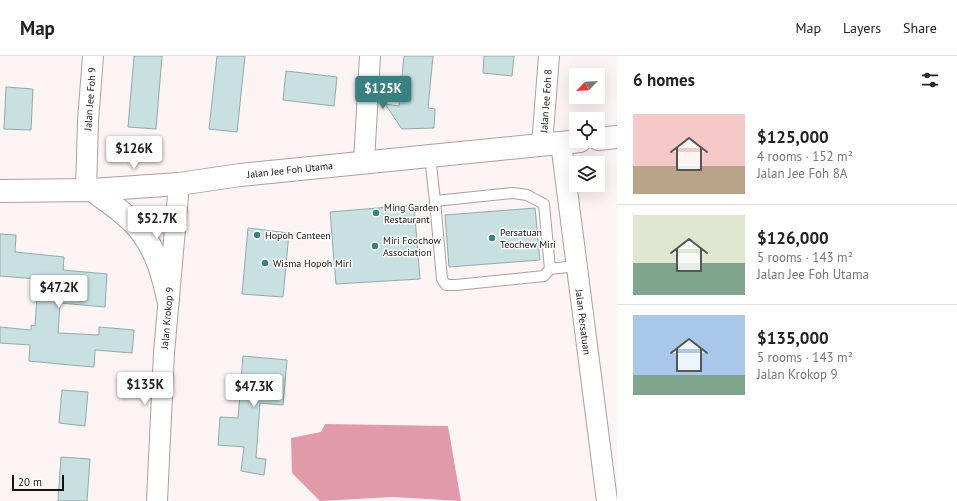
<!DOCTYPE html>
<meta charset="utf-8">
<style>
body{margin:0;font-family:"PT Sans",sans-serif;background:#f6f6f6;color:#222;height:100vh;display:flex;flex-direction:column;font-size:15px;white-space:nowrap}
*{box-sizing:border-box;margin:0}
p{font-size:13px;color:#767676}
.icon{flex:none;width:22px;height:22px;fill:none;stroke:currentColor;stroke-width:2;stroke-linecap:round;stroke-linejoin:round}
.map{position:relative;flex:1;overflow:hidden}
.panel{display:flex;flex-direction:column;background:#fff;width:340px}
.panel>*{flex:none}
.needle{width:26px;rotate:245deg}
.buttons{position:absolute;left:569px;top:12px;display:grid;gap:8px}
.buttons a{display:grid;place-items:center;width:36px;height:36px;border-radius:0px;background:#fff;box-shadow:0 4px 16px #0002;font-size:20px}
.scale{position:absolute;left:12px;bottom:10px;width:52px;box-sizing:border-box;padding-left:4px;border:2px solid #170f10;border-top:0;font-size:11px;line-height:14px;white-space:nowrap;color:#170f10;-webkit-text-stroke:3px #fff;paint-order:stroke}
.price{position:absolute;translate:-50% -34px;padding:0 9px;border-radius:4px;background:#fff;color:#222;font-size:13px;line-height:26px;filter:drop-shadow(0 1px 2px #0008)}
.price::after{content:'';position:absolute;left:50%;top:24px;width:12px;height:9px;margin-left:-6px;background:inherit;clip-path:polygon(0 0,100% 0,50% 100%)}
.price.selected{background:#398181;color:#fff}
ul{padding:0;list-style:none}
li{display:flex;align-items:center;gap:12px;height:100px;padding:0 16px}
li+li{border-top:1px solid #e0e0e0}
li span{display:grid;place-items:center;flex:none;width:112px;height:80px;border-radius:0px;color:#555}
li>.icon{margin-inline-start:auto}
span .icon{width:48px;height:48px;fill:#fffc;stroke-width:1}
li b{font-size:17px}
h2{display:flex;justify-content:space-between;align-items:center;height:48px;padding:0 16px;font-size:17px}
header{display:flex;align-items:center;gap:24px;box-sizing:border-box;height:56px;padding:0 20px;background:#fff;border-bottom:1px solid #e0e0e0}
header strong{font-size:19px}
nav{display:flex;gap:22px;margin-inline-start:auto;font-size:14px}
main{display:flex;flex:1;min-height:0}
.map>svg:first-child{display:block}
.forest{fill:#e09aa9}
.building{fill:#c8e1e0;stroke:#92aaa9}
.lines{fill:none;stroke-linecap:round;stroke-linejoin:round}
.lane-casing{stroke:#b29ca0;stroke-width:12}
.street-casing{stroke:#b29ca0;stroke-width:22}
.secondary-casing{stroke:#b29ca0;stroke-width:24}
.lane{stroke:#fff;stroke-width:10}
.street{stroke:#fff;stroke-width:20}
.secondary{stroke:#fff;stroke-width:22}
.poi-dot{fill:#398181;stroke:#fff;stroke-width:1.5}
.labels{text-anchor:middle;dominant-baseline:central;stroke-width:3;stroke-linejoin:round;paint-order:stroke}
.street-label{font-size:10px;fill:#170f10;stroke:#fff}
.poi-label{font-size:10px;fill:#170f10;stroke:#fff;text-anchor:start}
</style>
<header>
<strong>Map</strong>
<nav><a>Map</a><a>Layers</a><a>Share</a></nav>
</header>
<main>
<div class="map">
<svg width="617" height="445" viewBox="0 0 617 445">
<rect width="100%" height="100%" fill="#fcf3f4"/>
<!-- forest -->
<path class="forest" d="M325 368 448 370 461 445 393 441 320 445 292 417 291 382 321 376Z"/>
<!-- building -->
<path class="building" d="M134 0H162L156 73 128 71Z
M217 0H245L237 76 209 73Z
M404 0H433L428 52 435 53 434 72 402 73 385 48 399 50Z
M484 0H514L512 20 483 17Z
M286 15 337 21 334 50 283 44Z
M6 31 33 33 31 74 4 73Z
M414 149 420 223 336 228 330 156Z
M535 152 540 204 449 211 445 159Z
M248 172 289 177 283 241 242 238Z
M0 178 16 179 15 196 64 201 63 214 107 218 105 251 60 247 58 277 99 279V271L134 274 132 297 95 294 94 311 70 309 29 305 30 289 0 287V271L31 274V269L35 270 38 223 0 220Z
M243 300 287 304 283 349 260 347 256 402 266 403 264 419 241 415 244 391 218 389 220 361 238 362Z
M62 334 88 336 85 370 59 367Z
M61 401 90 403 87 445H58Z"/>
<g class="lines">
<!-- lane casing -->
<g class="lane-casing">
<path id="lane" d="M430 100 435 145
M513 137 527 139 544 148 550 213 544 220 456 229H446L442 223 435 145Z
M550 213 576 210"/>
</g>
<!-- street casing -->
<g class="street-casing">
<path id="street" d="M561 87 607 445
M542 89 549 0
M364 106 370 0
M86 135 88 65 93 0
M157 445 164 297 179 128"/>
</g>
<!-- secondary casing -->
<g class="secondary-casing">
<path id="secondary" d="M598 83 617 81
M92 134C109 147 130 160 142 177 157 197 163 220 168 243
M0 135 92 134 179 128 240 119 580 85"/>
</g>
<!-- lane -->
<use href="#lane" class="lane"/>
<!-- street -->
<use href="#street" class="street"/>
<!-- secondary -->
<use href="#secondary" class="secondary"/>
</g>
<!-- markers -->
<g class="poi-dot">
<circle cx="376" cy="157" r="4"/>
<circle cx="257" cy="179" r="4"/>
<circle cx="492" cy="182" r="4"/>
<circle cx="375" cy="190" r="4"/>
<circle cx="265" cy="207" r="4"/>
</g>
<g class="labels">
<!-- street labels -->
<g class="street-label">
<text transform="translate(90 43) rotate(-86)">Jalan Jee Foh 9</text>
<text transform="translate(546 45) rotate(-86)">Jalan Jee Foh 8</text>
<text transform="translate(290 114) rotate(-6)">Jalan Jee Foh Utama</text>
<text transform="translate(167 262) rotate(-85)">Jalan Krokop 9</text>
<text transform="translate(583 266) rotate(83)">Jalan Persatuan</text>
</g>
<!-- poi labels -->
<g class="poi-label">
<text x="384" y="151">Ming Garden<tspan x="384" dy="12">Restaurant</tspan></text>
<text x="500" y="176">Persatuan<tspan x="500" dy="12">Teochew Miri</tspan></text>
<text x="265" y="179">Hopoh Canteen</text>
<text x="383" y="184">Miri Foochow<tspan x="383" dy="12">Association</tspan></text>
<text x="273" y="207">Wisma Hopoh Miri</text>
</g>
</g>
</svg>
<div class="buttons">
<a><svg class="needle" viewBox="-14 -14 28 28"><path d="M0-13l5 13h-10z" fill="#e53935"/><path d="M0 13l5-13h-10z" fill="#767676"/></svg></a>
<a><svg class="icon" aria-label="locate" viewBox="0 0 24 24"><circle cx="12" cy="12" r="6"/><path d="M12 2v4M12 18v4M2 12h4M18 12h4"/></svg></a>
<a><svg class="icon" aria-label="layers" viewBox="0 0 24 24"><path d="M12 4l9 5-9 5-9-5zM3 14l9 5 9-5"/></svg></a>
</div>
<div class="scale">20 m</div>
<b class="price selected" style="left:383px;top:54px">$125K</b>
<b class="price" style="left:134px;top:114px">$126K</b>
<b class="price" style="left:157px;top:184px">$52.7K</b>
<b class="price" style="left:59px;top:253px">$47.2K</b>
<b class="price" style="left:145px;top:350px">$135K</b>
<b class="price" style="left:254px;top:352px">$47.3K</b>
</div>
<section class="panel">
<h2>6 homes<svg class="icon" aria-label="filters" viewBox="0 0 24 24"><path d="M4 7h16M4 17h16"/><circle cx="9" cy="7" r="2"/><circle cx="15" cy="17" r="2"/></svg></h2>
<ul>
<li><span style="background:linear-gradient(#f6c9c9 65%,#b9a48a 0)"><svg class="icon" aria-label="home" viewBox="0 0 24 24"><path d="M3 11l9-7 9 7M6 9v11h12V9"/></svg></span><div><b>$125,000</b><p>4 rooms · 152 m²</p><p>Jalan Jee Foh 8A</p></div></li>
<li><span style="background:linear-gradient(#dfe7d0 60%,#7fa58c 0)"><svg class="icon" aria-label="home" viewBox="0 0 24 24"><path d="M3 11l9-7 9 7M6 9v11h12V9"/></svg></span><div><b>$126,000</b><p>5 rooms · 143 m²</p><p>Jalan Jee Foh Utama</p></div></li>
<li><span style="background:linear-gradient(#a9c7e8 75%,#7fa58c 0)"><svg class="icon" aria-label="home" viewBox="0 0 24 24"><path d="M3 11l9-7 9 7M6 9v11h12V9"/></svg></span><div><b>$135,000</b><p>5 rooms · 143 m²</p><p>Jalan Krokop 9</p></div></li>
</ul>
</section>
</main>
